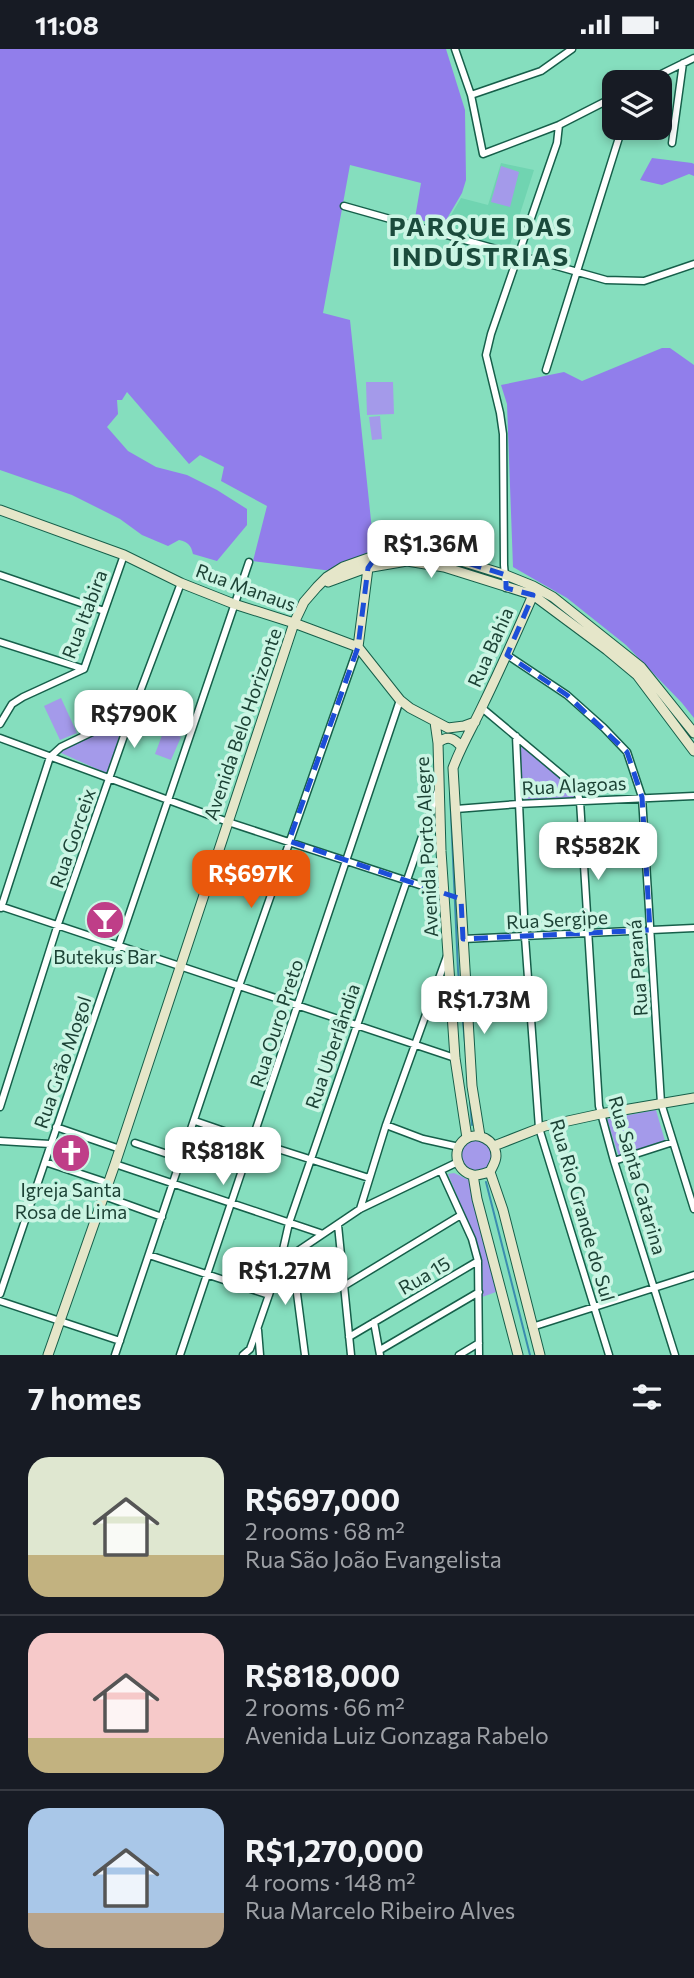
<!DOCTYPE html>
<meta charset="utf-8">
<style>
body{margin:0;font-family:Commissioner,sans-serif;background:#242831;color:#f1f3f6;height:100vh;display:flex;flex-direction:column;font-size:26px;white-space:nowrap}
*{box-sizing:border-box;margin:0}
p{font-size:23px;color:#9ea1a6}
.icon{flex:none;width:38px;height:38px;fill:none;stroke:currentColor;stroke-width:2;stroke-linecap:round;stroke-linejoin:round}
.map{position:relative;height:1306px;overflow:hidden}
.side{display:flex;flex-direction:column;background:#171b24;flex:1}
.side>*{flex:none}
.buttons{position:absolute;left:602px;top:21px;display:grid;gap:14px}
.buttons a{display:grid;place-items:center;width:70px;height:70px;border-radius:14px;background:#171b24;box-shadow:0 4px 10px #0003;font-size:35px}
.price{position:absolute;translate:-50% -60px;padding:0 16px;border-radius:14px;background:#fff;color:#222;font-size:23px;line-height:46px;filter:drop-shadow(0 2px 4px #0008)}
.price::after{content:'';position:absolute;left:50%;top:42px;width:21px;height:16px;margin-left:-10px;background:inherit;clip-path:polygon(0 0,100% 0,50% 100%)}
.price.selected{background:#ea580c;color:#fff}
ul{padding:0;list-style:none}
li{display:flex;align-items:center;gap:21px;height:175px;padding:0 28px}
li+li{border-top:2px solid #363941}
li span{display:grid;place-items:center;flex:none;width:196px;height:140px;border-radius:21px;color:#555}
li>.icon{margin-inline-start:auto}
span .icon{width:84px;height:84px;fill:#fffc;stroke-width:1}
li b{font-size:30px}
h2{display:flex;justify-content:space-between;align-items:center;height:84px;padding:0 28px;font-size:30px}
.status{display:flex;justify-content:space-between;align-items:center;height:49px;padding:0 35px;background:#171b24;direction:ltr}
.status svg{height:19px;fill:currentColor}
.map>svg:first-child{display:block}
.built{fill:#70d4b1}
.green{fill:#a49aea}
.forest{fill:#917eeb}
.lines{fill:none;stroke-linecap:round;stroke-linejoin:round}
.stream{stroke:#3a8caf;stroke-width:2}
.street-casing{stroke:#165f4a;stroke-width:9}
.secondary-casing{stroke:#165f4a;stroke-width:11}
.street{stroke:#fff;stroke-width:6}
.secondary{stroke:#e5e6c9;stroke-width:9}
.marked{fill:none;stroke:#1d4ed8;stroke-width:5;stroke-dasharray:14 9;stroke-linejoin:round}
.labels{text-anchor:middle;dominant-baseline:central;stroke-width:7;stroke-linejoin:round;paint-order:stroke}
.street-label{font-size:19px;fill:#1c4235;stroke:#cbf5e4}
.poi-label{font-size:19px;fill:#1c4235;stroke:#cbf5e4}
.district-label{font-size:26px;font-weight:bold;letter-spacing:2px;fill:#1b4b3c;stroke:#cbf5e4}
</style>
<div class="status"><b>11:08</b><svg viewBox="0 0 49 12"><path d="M0 12V9h3v3zM5 12V6h3v6zM10 12V3h3v9zM15 12V0h3v12zM26 1h20v11H26zM47 4h2v5h-2z"/></svg></div>
<div class="map">
<svg width="694" height="1306" viewBox="0 0 694 1306">
<rect width="100%" height="100%" fill="#85debe"/>
<!-- built -->
<path class="built" d="M501 114 534 121 509 199 443 180 461 149 488 156Z"/>
<!-- green -->
<path class="green" d="M501 117 519 123 510 158 491 153Z
M366 333H393L394 365 367 366Z
M380 367 382 390 372 391 369 368Z
M61 649 77 684 60 691 44 657Z
M124 670 108 725 59 703Z
M164 681 181 688 171 711 155 705Z
M520 695 573 740 576 750 521 753Z
M656 1061 665 1092 619 1108 607 1070Z
M461 1106a16 16 0 1 1 32 0a16 16 0 1 1-32 0Z
M454 1124 469 1131 496 1243 482 1248 479 1200 448 1125Z"/>
<!-- forest -->
<path class="forest" d="M0 0H446L465 61 466 131 462 144 442 178 415 169 421 134 350 116 323 264 350 271 374 500 332 522 253 512 267 457 221 432 224 418 200 406 189 415 127 343 122 351H117L118 365 107 378 128 402 156 418 187 426 217 441 247 460V476L217 512 193 505C191 496 188 493 179 491L168 497 142 486 120 470 72 446 0 421Z
M652 109 692 114 694 115V127L689 125 662 136 640 131Z
M662 299H670L694 316V669L682 654 626 596 567 549 513 518 507 355 501 336 564 323 582 332Z"/>
<g class="lines">
<!-- stream -->
<path class="stream" d="M450 743 458 921 466 1004
M470 1051 472 1076
M486 1133 530 1306"/>
<!-- street casing -->
<g class="street-casing">
<path id="street" d="M455 0 471 46 483 105 559 76 614 48
M645 33 694 9
M471 46 541 22 572 0
M672 94 683 14
M344 157 606 231 644 232 694 215
M546 321 622 79
M0 526 104 562
M506 539 504 516 503 385 500 364 486 306 491 285 557 94 559 76
M0 593 84 620
M507 606 567 646 604 679 627 703 642 748 661 1054 694 1160
M482 659 575 737 580 752 599 1057 614 1112 675 1306
M0 675 12 655 23 648 84 620 124 506
M516 687 525 888 539 1079 609 1306
M0 689 228 773 444 844
M50 708 61 698 132 664
M456 760 518 755 694 747
M0 857 455 1009
M1 859 50 708
M463 890 694 879
M0 1058 58 875 132 664 181 534
M195 1072 253 1092 369 1129
M386 1076 423 1090 459 1098
M56 1078 120 1100
M0 1092 50 1095
M135 1094 182 1110
M614 1112 673 1093
M45 1113 108 1134
M115 1115 323 1185
M441 1122 472 1190 478 1212 479 1306
M104 1147 162 1168
M360 1160 386 1076 447 907
M338 1176 351 1306
M149 1206 269 1246
M292 1206 305 1306
M280 1214 289 1174 438 741
M344 1237 461 1166
M0 1245 249 513
M0 1252 120 1292
M374 1273 380 1306
M532 1278 694 1226
M258 1281 260 1306
M349 1288 478 1212
M380 1301 479 1243
M115 1306 239 937 358 598
M180 1306 400 651
M243 1306 250 1300 254 1289 280 1214 360 1160 458 1113
M459 1306 479 1294"/>
</g>
<!-- secondary casing -->
<g class="secondary-casing">
<path id="secondary" d="M0 461 124 506 181 534 234 555 294 574 358 598
M371 514 368 519 358 598 400 651 410 659 448 679 464 677 475 673
M328 533 366 519 407 512 444 518 533 546 607 601 637 626 694 702
M435 673 438 694 441 802 455 1009 467 1089
M438 694C447 686 454 689 461 697
M480 1087 472 1037 453 719C461 697 471 681 481 660 499 623 516 585 533 546V537
M494 1097 545 1077 600 1065 694 1049
M490 1123C484 1124 479 1127 473 1126 457 1123 451 1102 464 1091 477 1081 496 1091 496 1107 496 1113 492 1118 490 1123L503 1161 540 1306
M473 1126 477 1150 518 1306
M48 1306 115 1115 294 574 304 553 317 538 327 528 343 518 377 506 408 503H418L445 507 506 526 533 537 553 548 641 618 694 684"/>
</g>
<!-- street -->
<use href="#street" class="street"/>
<!-- secondary -->
<use href="#secondary" class="secondary"/>
</g>
<!-- marked area -->
<path class="marked" d="M377 506 445 507 506 526V539L533 546 507 606 567 646 627 703 642 748 650 881 463 890 461 850 289 792 358 598 368 519Z"/>
<!-- icons -->
<defs>
<g id="bar-disc" transform="scale(2.0125)"><circle r="9.5" fill="#bf3e88" stroke="#cbf5e4"/><path d="M-6-5H6L.8 .8V4.5H3.5V6h-7V4.5H-.8V.8Z" fill="#fff"/></g>
<g id="church-disc" transform="scale(2.0125)"><circle r="9.5" fill="#bf3e88" stroke="#cbf5e4"/><path d="M-1.2-6h2.4v3.5h3.3v2.4h-3.3V6h-2.4V-.1h-3.3v-2.4h3.3Z" fill="#fff"/></g>
</defs>
<g fill-rule="evenodd">
<use href="#bar-disc" x="105" y="871"/>
<use href="#church-disc" x="71" y="1104"/>
</g>
<g class="labels">
<!-- street labels -->
<g class="street-label">
<text transform="translate(246 538) rotate(20)">Rua Manaus</text>
<text transform="translate(84 565) rotate(-69)">Rua Itabira</text>
<text transform="translate(490 598) rotate(-66)">Rua Bahia</text>
<text transform="translate(242 675) rotate(-71)">Avenida Belo Horizonte</text>
<text transform="translate(574 736) rotate(-3)">Rua Alagoas</text>
<text transform="translate(72 789) rotate(-71)">Rua Gorceix</text>
<text transform="translate(426 798) rotate(-93)">Avenida Porto Alegre</text>
<text transform="translate(557 870) rotate(-3)">Rua Sergipe</text>
<text transform="translate(637 919) rotate(-94)">Rua Paraná</text>
<text transform="translate(276 974) rotate(-72)">Rua Ouro Preto</text>
<text transform="translate(332 997) rotate(-71)">Rua Uberlândia</text>
<text transform="translate(62 1013) rotate(-71)">Rua Grão Mogol</text>
<text transform="translate(638 1126) rotate(74)">Rua Santa Catarina</text>
<text transform="translate(583 1161) rotate(74)">Rua Rio Grande do Sul</text>
<text transform="translate(424 1226) rotate(-30)">Rua 15</text>
</g>
<!-- poi labels -->
<g class="poi-label">
<text x="105" y="907">Butekus Bar</text>
<text x="71" y="1140">Igreja Santa<tspan x="71" dy="22">Rosa de Lima</tspan></text>
</g>
<!-- district labels -->
<g class="district-label">
<text x="481" y="176">PARQUE DAS<tspan x="481" dy="30">INDÚSTRIAS</tspan></text>
</g>
</g>
</svg>
<div class="buttons">
<a><svg class="icon" aria-label="layers" viewBox="0 0 24 24"><path d="M12 4l9 5-9 5-9-5zM3 14l9 5 9-5"/></svg></a>
</div>
<b class="price" style="left:431px;top:531px">R$1.36M</b>
<b class="price" style="left:134px;top:701px">R$790K</b>
<b class="price" style="left:598px;top:833px">R$582K</b>
<b class="price selected" style="left:251px;top:861px">R$697K</b>
<b class="price" style="left:484px;top:987px">R$1.73M</b>
<b class="price" style="left:223px;top:1138px">R$818K</b>
<b class="price" style="left:285px;top:1258px">R$1.27M</b>
</div>
<section class="side">
<h2>7 homes<svg class="icon" aria-label="filters" viewBox="0 0 24 24"><path d="M4 7h16M4 17h16"/><circle cx="9" cy="7" r="2"/><circle cx="15" cy="17" r="2"/></svg></h2>
<ul>
<li><span style="background:linear-gradient(#dfe7d0 70%,#c2b280 0)"><svg class="icon" aria-label="home" viewBox="0 0 24 24"><path d="M3 11l9-7 9 7M6 9v11h12V9"/></svg></span><div><b>R$697,000</b><p>2 rooms · 68 m²</p><p>Rua São João Evangelista</p></div></li>
<li><span style="background:linear-gradient(#f6c9c9 75%,#c2b280 0)"><svg class="icon" aria-label="home" viewBox="0 0 24 24"><path d="M3 11l9-7 9 7M6 9v11h12V9"/></svg></span><div><b>R$818,000</b><p>2 rooms · 66 m²</p><p>Avenida Luiz Gonzaga Rabelo</p></div></li>
<li><span style="background:linear-gradient(#a9c7e8 75%,#b9a48a 0)"><svg class="icon" aria-label="home" viewBox="0 0 24 24"><path d="M3 11l9-7 9 7M6 9v11h12V9"/></svg></span><div><b>R$1,270,000</b><p>4 rooms · 148 m²</p><p>Rua Marcelo Ribeiro Alves</p></div></li>
</ul>
</section>
